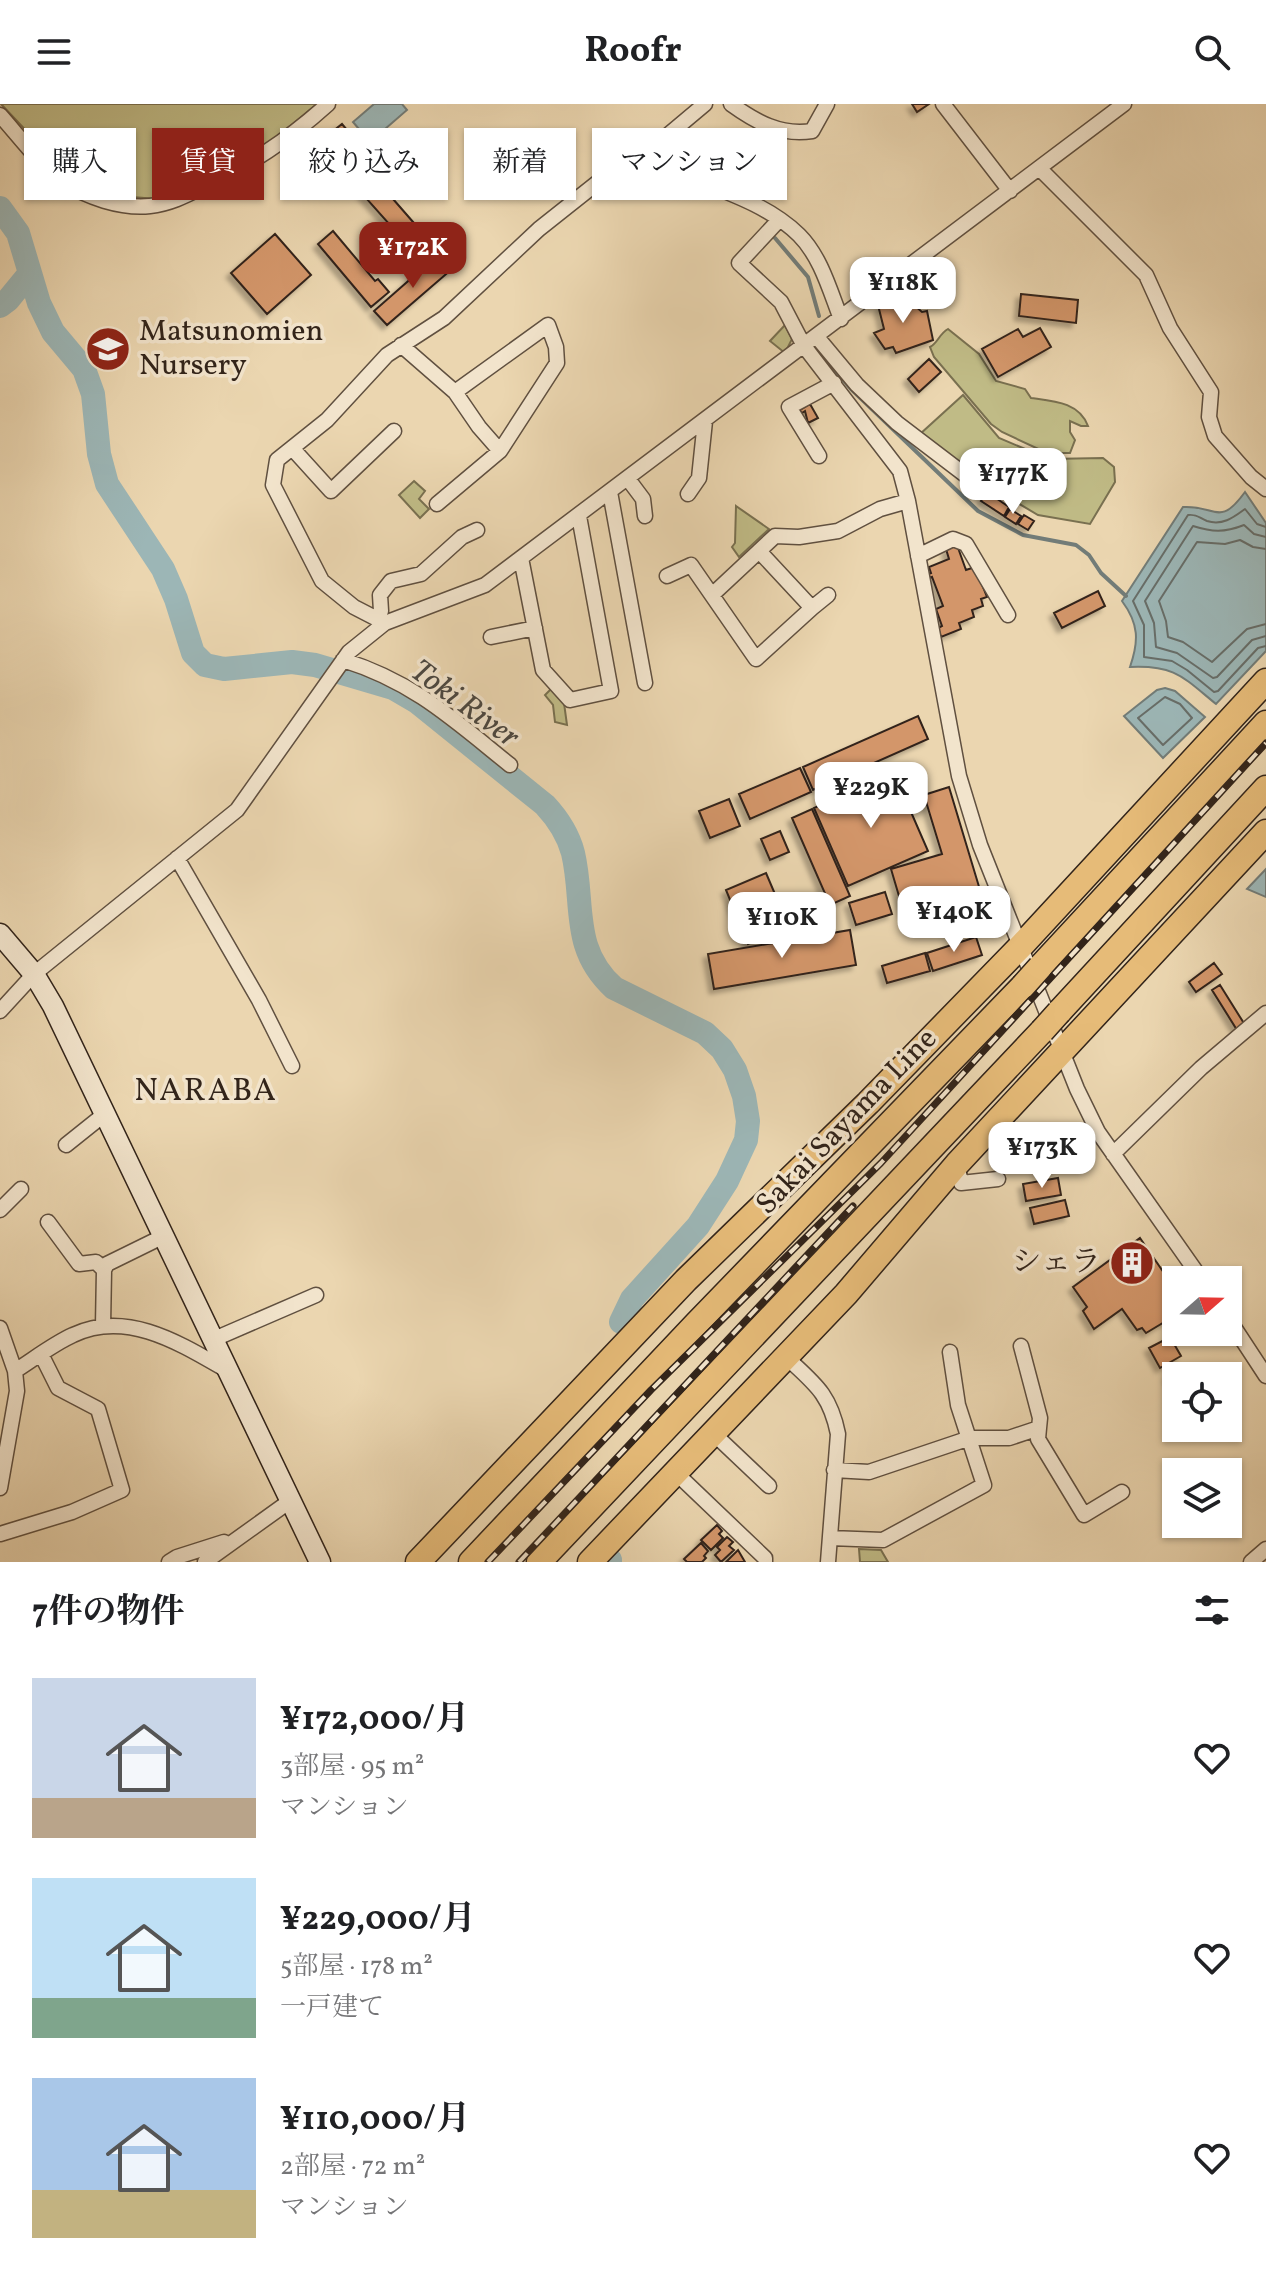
<!DOCTYPE html>
<html lang="ja">
<meta charset="utf-8">
<style>
body{margin:0;font-family:Vollkorn,"Noto Serif JP",serif;background:#f2f2f2;color:#202124;height:100vh;display:flex;flex-direction:column;font-size:30px;white-space:nowrap}
*{box-sizing:border-box;margin:0}
p{font-size:26px;color:#757577}
.icon{flex:none;width:44px;height:44px;fill:none;stroke:currentColor;stroke-width:2;stroke-linecap:round;stroke-linejoin:round}
.map{position:relative;height:1458px;overflow:hidden}
.drawer{display:flex;flex-direction:column;background:#fff;flex:1}
.drawer>*{flex:none}
.banner{position:absolute;left:24px;top:24px;width:800px;height:72px;display:flex;gap:16px}
.needle{width:52px;rotate:70deg}
.buttons{position:absolute;left:1162px;top:1162px;display:grid;gap:16px}
.buttons a{display:grid;place-items:center;width:80px;height:80px;border-radius:0px;background:#fff;box-shadow:0 2px 6px #0004;font-size:40px}
.price{position:absolute;translate:-50% -68px;padding:0 18px;border-radius:16px;background:#fff;color:#222;font-size:26px;line-height:52px;filter:drop-shadow(0 2px 4px #0008)}
.price::after{content:'';position:absolute;left:50%;top:48px;width:24px;height:18px;margin-left:-12px;background:inherit;clip-path:polygon(0 0,100% 0,50% 100%)}
.price.active{background:#8f2418;color:#fff}
ul{padding:0;list-style:none}
li{display:flex;align-items:center;gap:24px;height:200px;padding:0 32px}
li span{display:grid;place-items:center;flex:none;width:224px;height:160px;border-radius:0px;color:#555}
li>.icon{margin-inline-start:auto}
span .icon{width:96px;height:96px;fill:#fffc;stroke-width:1}
li b{font-size:34px}
h2{display:flex;justify-content:space-between;align-items:center;height:96px;padding:0 32px;font-size:34px}
.pill{padding:0 28px;border-radius:0px;background:#fff;box-shadow:0 2px 6px #0004;font-size:28px;line-height:72px}
.pill.active{background:#8f2418;color:#fff}
header{display:flex;justify-content:space-between;align-items:center;height:104px;padding:0 32px;background:#fff;font-size:36px;font-weight:700}
.map>svg:first-child{display:block}
.green{fill:#c0bb86;stroke:#797050;stroke-width:2}
.water{fill:#9cb6b6;stroke:#727c78;stroke-width:2}
.lines{fill:none;stroke-linecap:round;stroke-linejoin:round}
.shore{stroke:#676d68;stroke-width:2}
.stream{stroke:#727c78;stroke-width:4}
.river{stroke:#9cb6b6;stroke-width:24}
.building{fill:#d3966a;stroke:#32241a;stroke-width:2;filter:url(#shadow)}
.street-casing{stroke:#605040;stroke-width:17}
.secondary-casing{stroke:#32241a;stroke-width:23}
.primary-casing{stroke:#32241a;stroke-width:27}
.street{stroke:#f2e4cc;stroke-width:14}
.secondary{stroke:#f2e4cc;stroke-width:20}
.primary{stroke:#e6bb78;stroke-width:24}
.rail-casing{stroke:#32241a;stroke-width:7}
.rail{stroke:#f2e4cc;stroke-width:4;stroke-dasharray:12;stroke-linecap:butt}
.primary-bridge-casing{stroke:#32241a;stroke-width:27;stroke-linecap:butt}
.primary-bridge{stroke:#e6bb78;stroke-width:24}
.labels{text-anchor:middle;dominant-baseline:central;stroke-width:7;stroke-linejoin:round;paint-order:stroke}
.poi-label{font-size:30px;fill:#32241a;stroke:#f2e4cc;text-anchor:start}
.street-label{font-size:30px;fill:#32241a;stroke:#f2e4cc}
.water-label{font-size:32px;font-style:italic;fill:#4c4841;stroke:#f2e4cc}
.neighbourhood-label{font-size:32px;letter-spacing:2px;fill:#32241a;stroke:#f2e4cc}
</style>
<header><svg class="icon" aria-label="menu" viewBox="0 0 24 24"><path d="M4 6h16M4 12h16M4 18h16"/></svg>Roofr<svg class="icon" aria-label="search" viewBox="0 0 24 24"><circle cx="10" cy="10" r="6"/><path d="M15 15l6 6"/></svg></header>
<div class="map">
<svg width="1266" height="1458" viewBox="0 0 1266 1458">
<defs>
<filter id="shadow"><feDropShadow dx="-4.5" dy="4.5" stdDeviation="2" flood-color="#0004"/></filter>
</defs>
<rect width="100%" height="100%" fill="#ebd6b0"/>
<filter id="stains"><feTurbulence type="fractalNoise" baseFrequency=".0025" numOctaves="4"/><feColorMatrix values="0 0 0 0 .2 0 0 0 0 .09 0 0 0 0 .02 0 0 0 .5 -.17"/></filter>
<radialGradient id="worn" r=".72"><stop offset=".6" stop-color="#630" stop-opacity="0"/><stop offset="1" stop-color="#630" stop-opacity=".3"/></radialGradient>
<!-- green -->
<path class="green" d="M1 0H317L256 50 179 88 158 95 118 92 81 79 65 68Z
M785 221 792 235 785 249 770 237Z
M948 225 979 250 996 277 1025 285 1031 294C1053 297 1079 298 1088 322H1081L1070 317V328L1075 336 1070 349H1047L1002 328 991 320 934 253 930 243C938 239 939 230 948 225Z
M963 291 999 334 1049 355 1103 354 1114 363 1115 378 1090 420 1038 411 977 375 919 331Z
M414 377 425 387 419 395 429 405 420 414 399 391Z
M736 402 769 425 739 453 732 443 735 439Z
M551 585 564 599 567 621 555 618 553 601 545 591Z
M859 1445 881 1446 888 1458H860Z"/>
<!-- water -->
<path class="water" d="M374 0H402L407 6 370 38 353 18Z
M1245 388 1266 419V547L1216 600C1183 573 1175 561 1130 563 1139 537 1139 520 1122 497L1183 403C1216 401 1219 424 1245 388Z
M1165 584 1175 587 1205 613 1163 654 1124 612 1157 586Z
M1266 765V793L1247 785Z"/>
<g class="lines">
<!-- shore -->
<path class="shore" d="M1266 423 1257 420 1245 405C1234 413 1223 422 1207 417 1199 414 1198 410 1188 411L1133 497 1144 521V553L1172 557 1187 566 1214 588 1218 587 1258 544 1266 542
M1266 433 1254 430 1244 421C1224 429 1212 428 1193 422L1145 497 1154 519 1156 543 1177 549 1213 574 1217 573 1252 536 1266 532
M1266 445 1253 443 1240 436 1225 440 1197 438 1159 497 1166 517 1168 533 1183 538 1212 558 1247 525 1266 520
M1165 593 1180 600 1192 614 1163 641 1138 614Z"/>
<!-- stream -->
<path class="stream" d="M775 134 808 173 819 212
M819 248 851 285 978 407 1023 431 1076 441 1089 451 1101 469 1126 492"/>
<!-- river -->
<path class="river" d="M0 104 18 129 39 199 53 228 84 265 93 290 99 350 107 380 163 465 176 495 193 549 205 561 224 565 292 558 315 561 393 584 417 598 545 701C558 715 568 730 573 749 585 800 570 844 614 884L705 929 722 945 735 966 744 992 748 1017 746 1036 727 1077 698 1122 632 1195 621 1218
M0 202 8 196 30 169
M610 1456V1458"/>
</g>
<!-- building -->
<path class="building" d="M912 0H929L917 8Z
M342 20 367 50 358 58 332 28Z
M373 72 427 134 432 130 442 141 423 158 357 84Z
M333 127 375 177 378 175 389 188 371 203 318 140Z
M275 130 311 171 267 210 231 169Z
M439 150 452 165 387 221 374 207Z
M897 186 922 208 927 207 933 236 896 249 893 243 885 245 874 229 884 225 879 205Z
M1021 190 1078 196 1076 219 1019 212Z
M1040 224 1051 243 998 273 982 245 1018 225 1023 233Z
M929 255 941 268 919 288 908 275Z
M810 300 818 314 808 319 805 307 802 309 800 306Z
M987 388 1009 403 1004 412 981 397Z
M1010 405 1021 412 1016 420 1005 413Z
M1024 411 1034 417 1028 426 1018 420Z
M957 441 966 466 975 463 987 493 981 495 983 502 972 506 974 513 959 519 961 525 941 533 938 524 942 522 936 505 943 502 932 473 930 474 928 470 931 469 929 463 949 455 946 445Z
M1098 487 1105 502 1062 524 1054 509Z
M918 612 928 635 813 686 803 663Z
M800 664 811 688 750 715 739 690Z
M894 669 928 747 848 782 814 704Z
M949 683 980 786 904 809 891 765 942 750 924 691Z
M729 695 740 722 710 734 699 707Z
M812 705 850 792 830 801 792 714Z
M780 727 789 748 770 756 761 735Z
M766 769 789 823 748 840 726 786Z
M885 788 892 810 856 821 849 799Z
M850 826 856 861 714 885 708 850Z
M976 833 982 851 933 867 927 849Z
M925 849 930 867 887 879 882 862Z
M1214 859 1222 870 1196 888 1189 878Z
M1220 881 1245 921 1237 926 1212 886Z
M1058 1074 1061 1091 1026 1097 1023 1080Z
M1065 1096 1069 1112 1034 1120 1030 1104Z
M1140 1134 1175 1185 1176 1211 1146 1229 1142 1224 1137 1226 1122 1205 1094 1225 1083 1207 1087 1203 1073 1183Z
M1170 1233 1181 1252 1160 1264 1149 1244Z
M1189 1262 1194 1272H1176V1288L1168 1273Z
M717 1421 722 1427 719 1430 723 1434 711 1446 701 1436Z
M727 1433 733 1438 729 1442 734 1446 721 1458 715 1451 720 1446 717 1443Z
M701 1439 708 1447 704 1452 706 1454 702 1458H687L684 1455Z
M738 1446 745 1458H726Z"/>
<g class="lines">
<!-- street casing -->
<g class="street-casing">
<path id="street" d="M731 0C756 18 781 32 812 27L827 0
M943 0 1010 87
M0 11C17 30 43 64 63 78 86 93 121 105 150 102 169 100 185 92 201 84 251 60 287 37 328 0
M643 52C692 80 757 90 799 131 821 153 830 187 841 215
M1040 65 1146 171 1170 224 1211 288 1209 313 1215 332 1251 373 1266 385
M779 116 739 159 781 198 804 242 900 367 908 397 959 672 980 741 1077 985 1098 1028 1202 1176
M817 233 857 281 897 319 977 380
M401 241 455 288 479 323 500 347
M292 344 331 387 394 327
M819 352 789 303 834 279
M628 375 643 395 645 412
M610 388 645 579
M688 390 699 374 705 317
M437 400 500 347 557 259 556 243 548 221 455 288
M918 452 953 435 966 440 1008 511
M521 454 543 566 570 596 611 587 579 412
M667 472 691 461 756 555 812 504 759 447
M712 491 775 432 799 433 838 427 880 405 908 397
M812 504 828 491
M376 515 381 507 380 491 391 477 421 470 462 433 477 426
M385 519 354 503 322 477 273 381 277 356 327 316 387 251 444 214 539 125 597 79 643 52 705 0
M491 533 535 524
M343 556C414 578 454 616 510 661
M177 754 259 896 292 962
M0 907 34 870 237 706 349 548 385 519 485 481 1124 0
M66 1041 106 1009
M1113 1050 1201 964 1266 909
M957 1060 961 1079 998 1075
M0 1106 21 1085
M48 1118 79 1160 96 1158 104 1166
M1228 1214 1266 1272
M103 1222 104 1166 107 1160 164 1132
M0 1224 15 1267 17 1287 0 1384
M212 1236 316 1191
M786 1253C815 1280 830 1290 838 1330L828 1458
M15 1267C34 1255 53 1240 73 1231 127 1205 181 1240 228 1267
M1039 1324 1038 1335 1084 1411 1122 1388
M713 1329 769 1382
M834 1366 869 1368 970 1334H1009L1039 1324 1040 1314 1021 1242
M676 1369 765 1454V1458
M0 1430 72 1408 122 1386 98 1305 58 1284 41 1250
M830 1434 883 1436 984 1381 958 1301 950 1248
M169 1458 177 1453 224 1438
M205 1458 290 1397
M1251 1458 1266 1445"/>
</g>
<!-- secondary casing -->
<g class="secondary-casing">
<path id="secondary" d="M0 830 34 870 53 902 320 1458"/>
</g>
<!-- primary casing -->
<g class="primary-casing">
<path id="primary" d="M1040 863 1266 619
M1059 908 1266 684
M418 1458 686 1176 868 999 1021 842 1266 577
M471 1458 696 1220 1023 882
M539 1458 1042 927
M590 1458 846 1190 957 1060 1266 728"/>
</g>
<!-- street -->
<use href="#street" class="street"/>
<!-- secondary -->
<use href="#secondary" class="secondary"/>
<!-- primary -->
<use href="#primary" class="primary"/>
<!-- rail casing -->
<g class="rail-casing">
<path id="rail" d="M488 1458 651 1286 881 1059 1266 639
M519 1458 853 1102"/>
</g>
<!-- rail -->
<use href="#rail" class="rail"/>
<!-- primary-bridge casing -->
<g class="primary-bridge-casing">
<path id="primary-bridge" d="M1023 882 1040 863
M1042 927 1059 908"/>
</g>
<!-- primary-bridge -->
<use href="#primary-bridge" class="primary-bridge"/>
</g>
<!-- icons -->
<defs>
<g id="school-disc" transform="scale(2.3)"><circle r="9.5" fill="#8f2418" stroke="#f2e4cc"/><path d="M0-5L7-2L0 1L-7-2ZM-4 1L0 2.5L4 1V4Q0 6-4 4Z" fill="#fff"/></g>
<g id="building-disc" transform="scale(2.3)"><circle r="9.5" fill="#8f2418" stroke="#f2e4cc"/><path d="M-4-6H4V6H1V3H-1V6H-4ZM-2.5-4.3h1.7v1.8h-1.7ZM.8-4.3h1.7v1.8H.8ZM-2.5-1h1.7V.8h-1.7ZM.8-1h1.7V.8H.8Z" fill="#fff"/></g>
</defs>
<g fill-rule="evenodd">
<use href="#school-disc" x="108" y="245"/>
<use href="#building-disc" x="1132" y="1159"/>
</g>
<g class="labels">
<!-- poi labels -->
<g class="poi-label">
<text x="139" y="228">Matsunomien<tspan x="139" dy="34">Nursery</tspan></text>
<text x="1101" y="1159" text-anchor="end">シェラ</text>
</g>
<!-- street labels -->
<g class="street-label">
<text transform="translate(847 1018) rotate(-46)">Sakai Sayama Line</text>
</g>
<!-- water labels -->
<g class="water-label">
<text transform="translate(464 601) rotate(36)">Toki River</text>
</g>
<!-- neighbourhood labels -->
<g class="neighbourhood-label">
<text x="206" y="988">NARABA</text>
</g>
</g>
<rect width="100%" height="100%" filter="url(#stains)"/>
<rect width="100%" height="100%" fill="url(#worn)"/>
</svg>
<div class="buttons">
<a><svg class="needle" viewBox="-14 -14 28 28"><path d="M0-13l5 13h-10z" fill="#e53935"/><path d="M0 13l5-13h-10z" fill="#757577"/></svg></a>
<a><svg class="icon" aria-label="locate" viewBox="0 0 24 24"><circle cx="12" cy="12" r="6"/><path d="M12 2v4M12 18v4M2 12h4M18 12h4"/></svg></a>
<a><svg class="icon" aria-label="layers" viewBox="0 0 24 24"><path d="M12 4l9 5-9 5-9-5zM3 14l9 5 9-5"/></svg></a>
</div>
<b class="price active" style="left:413px;top:186px">¥172K</b>
<b class="price" style="left:903px;top:221px">¥118K</b>
<b class="price" style="left:1013px;top:412px">¥177K</b>
<b class="price" style="left:871px;top:726px">¥229K</b>
<b class="price" style="left:954px;top:850px">¥140K</b>
<b class="price" style="left:782px;top:856px">¥110K</b>
<b class="price" style="left:1042px;top:1086px">¥173K</b>
<div class="banner">
<a class="pill">購入</a>
<a class="pill active">賃貸</a>
<a class="pill">絞り込み</a>
<a class="pill">新着</a>
<a class="pill">マンション</a>
</div>
</div>
<section class="drawer">
<h2>7件の物件<svg class="icon" aria-label="filters" viewBox="0 0 24 24"><path d="M4 7h16M4 17h16"/><circle cx="9" cy="7" r="2"/><circle cx="15" cy="17" r="2"/></svg></h2>
<ul>
<li><span style="background:linear-gradient(#c9d6e8 75%,#b9a48a 0)"><svg class="icon" aria-label="home" viewBox="0 0 24 24"><path d="M3 11l9-7 9 7M6 9v11h12V9"/></svg></span><div><b>¥172,000/月</b><p>3部屋 · 95 m²</p><p>マンション</p></div><svg class="icon" aria-label="heart" viewBox="0 0 24 24"><path d="M12 20l-8-8c-3-5 5-10 8-4 3-6 11-1 8 4z"/></svg></li>
<li><span style="background:linear-gradient(#bfe0f5 75%,#7fa58c 0)"><svg class="icon" aria-label="home" viewBox="0 0 24 24"><path d="M3 11l9-7 9 7M6 9v11h12V9"/></svg></span><div><b>¥229,000/月</b><p>5部屋 · 178 m²</p><p>一戸建て</p></div><svg class="icon" aria-label="heart" viewBox="0 0 24 24"><path d="M12 20l-8-8c-3-5 5-10 8-4 3-6 11-1 8 4z"/></svg></li>
<li><span style="background:linear-gradient(#a9c7e8 70%,#c2b280 0)"><svg class="icon" aria-label="home" viewBox="0 0 24 24"><path d="M3 11l9-7 9 7M6 9v11h12V9"/></svg></span><div><b>¥110,000/月</b><p>2部屋 · 72 m²</p><p>マンション</p></div><svg class="icon" aria-label="heart" viewBox="0 0 24 24"><path d="M12 20l-8-8c-3-5 5-10 8-4 3-6 11-1 8 4z"/></svg></li>
</ul>
</section>
